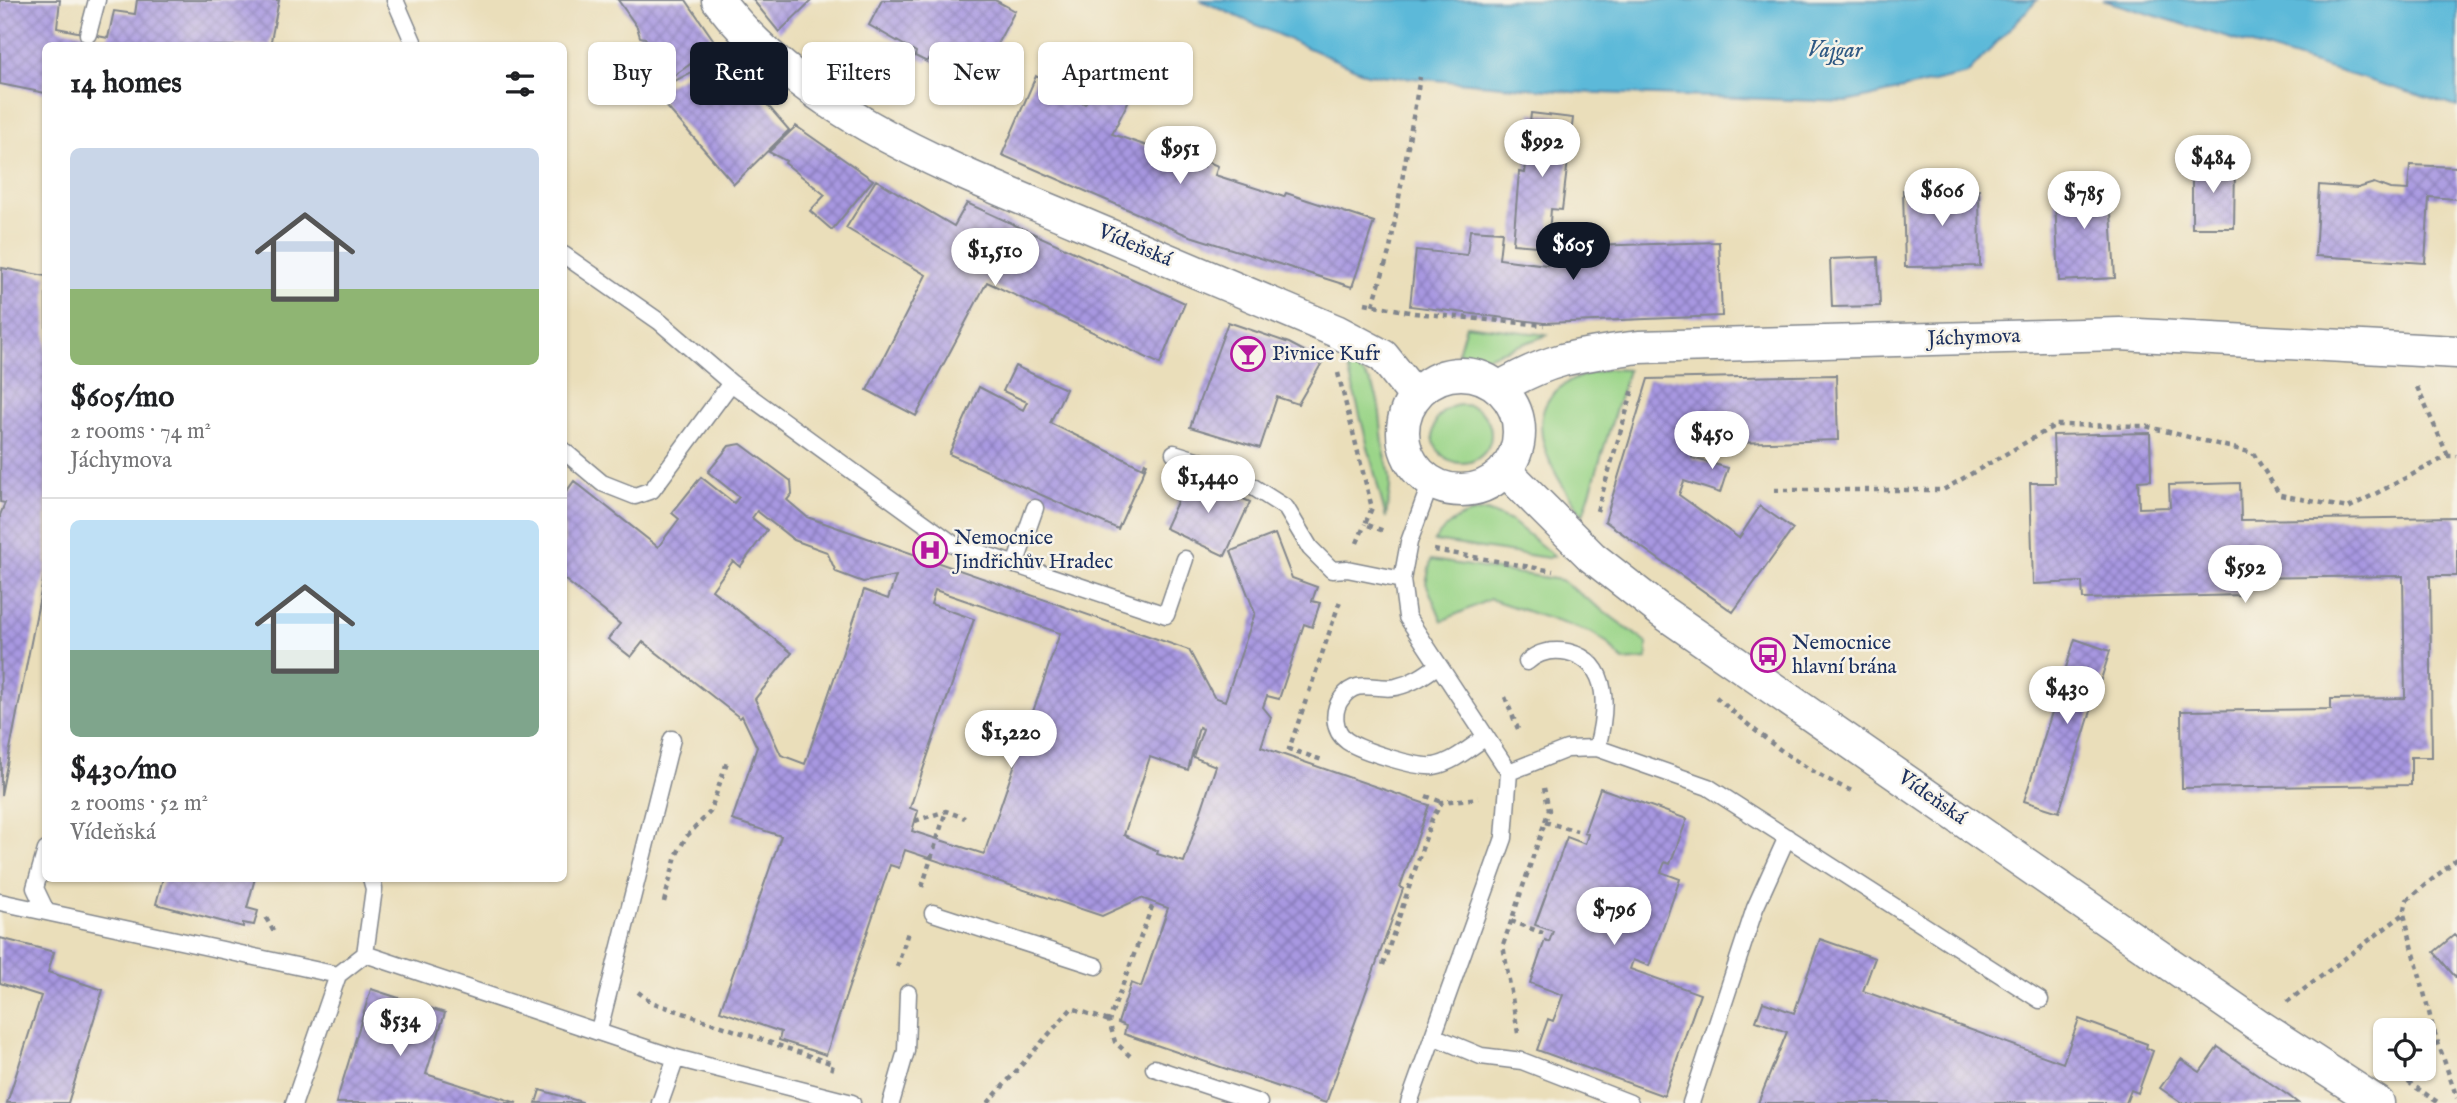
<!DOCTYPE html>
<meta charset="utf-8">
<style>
body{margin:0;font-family:"IM FELL English",serif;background:#f6f6f6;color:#202124;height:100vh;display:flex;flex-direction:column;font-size:26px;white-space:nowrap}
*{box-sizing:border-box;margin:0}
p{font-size:23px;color:#757577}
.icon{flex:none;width:38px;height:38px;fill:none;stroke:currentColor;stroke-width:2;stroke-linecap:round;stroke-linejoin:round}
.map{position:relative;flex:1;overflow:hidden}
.side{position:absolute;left:42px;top:42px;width:525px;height:840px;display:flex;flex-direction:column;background:#fff;border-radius:10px;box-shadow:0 2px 5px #0004}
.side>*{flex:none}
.hud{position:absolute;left:588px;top:42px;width:665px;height:63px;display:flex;gap:14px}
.controls{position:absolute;left:2373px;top:1018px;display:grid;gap:14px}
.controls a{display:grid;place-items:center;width:63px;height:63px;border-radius:10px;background:#fff;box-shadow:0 2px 5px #0004;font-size:35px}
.price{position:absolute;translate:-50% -60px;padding:0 16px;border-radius:24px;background:#fff;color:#222;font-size:23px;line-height:46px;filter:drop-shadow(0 2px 4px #0008)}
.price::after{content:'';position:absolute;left:50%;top:42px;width:21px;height:16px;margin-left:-10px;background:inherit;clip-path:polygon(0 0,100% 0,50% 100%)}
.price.active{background:#111827;color:#fff}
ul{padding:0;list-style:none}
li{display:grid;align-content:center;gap:14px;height:371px;padding:0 28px}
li+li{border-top:2px solid #e0e0e0}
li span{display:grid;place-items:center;height:217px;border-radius:10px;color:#555}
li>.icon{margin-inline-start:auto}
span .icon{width:126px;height:126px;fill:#fffc;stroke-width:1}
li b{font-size:30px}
h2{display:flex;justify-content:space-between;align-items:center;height:84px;padding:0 28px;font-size:30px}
.tag{padding:0 24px;border-radius:10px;background:#fff;box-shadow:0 2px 5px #0004;font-size:24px;line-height:63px}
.tag.active{background:#111827;color:#fff}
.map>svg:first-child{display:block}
.grass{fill:#9bd589;stroke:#5b8274;stroke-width:2}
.water{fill:#5bb9d9;stroke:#3b749c;stroke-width:2}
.building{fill:url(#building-cross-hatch);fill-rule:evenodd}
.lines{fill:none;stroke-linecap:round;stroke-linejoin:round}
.lane-casing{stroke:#82868c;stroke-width:19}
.street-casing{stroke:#82868c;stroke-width:35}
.path{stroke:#82868c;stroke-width:4.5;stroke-dasharray:5 5;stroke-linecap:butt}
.lane{stroke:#fff;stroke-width:16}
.street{stroke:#fff;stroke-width:32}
.labels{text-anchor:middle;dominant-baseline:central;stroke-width:5;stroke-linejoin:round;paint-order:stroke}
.street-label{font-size:21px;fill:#1b2f5e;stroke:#f7f3e8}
.poi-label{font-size:21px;fill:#1b2f5e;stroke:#f7f3e8;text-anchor:start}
.water-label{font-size:23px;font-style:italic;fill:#2e5883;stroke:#f7f3e8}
</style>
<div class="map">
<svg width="2457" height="1103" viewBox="0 0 2457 1103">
<defs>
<pattern id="building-cross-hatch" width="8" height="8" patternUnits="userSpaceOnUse" patternTransform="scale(1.75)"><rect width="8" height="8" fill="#a898e1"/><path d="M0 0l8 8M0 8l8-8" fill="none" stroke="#887cba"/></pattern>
</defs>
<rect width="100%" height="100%" fill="#f7f3e8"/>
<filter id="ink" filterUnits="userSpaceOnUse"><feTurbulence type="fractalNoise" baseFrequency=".0143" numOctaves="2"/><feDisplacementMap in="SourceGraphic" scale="14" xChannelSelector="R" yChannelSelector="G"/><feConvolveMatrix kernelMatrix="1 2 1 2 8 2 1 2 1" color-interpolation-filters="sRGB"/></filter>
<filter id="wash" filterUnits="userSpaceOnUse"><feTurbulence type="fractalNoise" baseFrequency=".00686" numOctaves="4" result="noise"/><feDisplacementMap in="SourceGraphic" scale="28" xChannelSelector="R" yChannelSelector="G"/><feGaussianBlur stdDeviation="1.57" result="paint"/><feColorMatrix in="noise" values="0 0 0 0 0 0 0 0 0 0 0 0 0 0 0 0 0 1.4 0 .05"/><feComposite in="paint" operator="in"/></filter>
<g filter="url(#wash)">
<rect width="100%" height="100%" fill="#eadeba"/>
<!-- grass -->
<path class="grass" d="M1466 325 1548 335 1486 357 1458 353Z
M1346 360C1383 385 1378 402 1383 443 1384 456 1390 468 1390 480 1391 492 1387 506 1386 518Z
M1608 369 1628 370 1583 515C1538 456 1508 388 1608 369Z
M1433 434a29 29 0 1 1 58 0a29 29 0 1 1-58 0Z
M1487 511 1513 522 1554 556 1548 558 1434 541C1449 521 1462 513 1487 511Z
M1431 560 1561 580 1647 643V659L1623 661 1606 642 1592 633 1490 599 1442 621 1426 583Z"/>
<!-- water -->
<path class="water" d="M1200 0H2037L1967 74 1847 102 1572 92 1367 74Z
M2103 0H2457V107Z"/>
<g id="blocks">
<!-- building -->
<path class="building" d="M0 0H60L57 28 108 38 114 11 135 14 137 0H279L270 46H46L45 93 0 84Z
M618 0H686L717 45 672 77 645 38 640 37 637 27Z
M753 0H812L779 32Z
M882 0H995L1015 11 975 85 928 59 927 62 915 56 916 52 869 25Z
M719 49 789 130 734 184 654 92 690 73Z
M1036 76 1085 104 1101 76 1132 94 1112 134 1147 146 1153 149V151L1204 167 1206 161 1218 166 1215 175 1284 197 1286 193 1374 222 1352 287 1187 235 1002 155Z
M1531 113 1573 118 1562 210 1551 209 1548 247 1513 244 1519 172 1525 173Z
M796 126 873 180 832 230 810 211 825 195 785 163 786 161 769 152Z
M2192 163H2235L2234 228H2192Z
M2410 165 2457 167V199L2429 197 2425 263 2315 256 2319 185 2358 188 2374 183 2390 189 2408 190Z
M876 180 954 226 967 203 1185 303 1160 364 987 282 916 416 867 390 926 275 846 228Z
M2109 180 2115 278 2059 281 2054 183Z
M1979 189 1980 266 1905 267 1903 190Z
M1470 230 1502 232 1499 259 1547 265V253L1590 251V246L1719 242 1722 316 1544 323 1410 306 1416 250 1467 255Z
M1878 257 1880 306 1832 307 1830 259Z
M2 268 46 276V566L1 795 0 515 5 503 0 502Z
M1228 322 1289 343 1323 361 1298 404 1277 397 1260 448 1190 427Z
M1015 366 1066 389 1050 423 1143 468 1145 462 1147 464 1118 529 949 454 979 387 1023 410 1027 402 1003 391Z
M1836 375 1838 440 1696 444 1692 458 1728 468 1720 493 1684 481 1679 495 1739 538 1760 506 1793 529 1733 612 1605 521 1648 379Z
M2150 433 2151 480 2138 481 2139 508 2170 507 2169 485 2240 483 2241 520 2457 517V576H2430L2432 757H2411V785L2182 788 2181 711 2331 709V699L2405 698 2403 576 2242 578 2243 595 2083 599 2082 582 2033 584 2030 483H2055L2053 435Z
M741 444 791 481 792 494 787 500 807 517 1189 650 1214 697 1225 701 1255 613 1231 551 1275 534 1292 578 1317 587 1312 601 1320 603 1312 627 1304 624 1279 699 1267 696 1263 707 1271 717 1261 747 1429 805 1400 887 1403 889 1326 1103 1124 1034 1126 1026 1118 1023 1131 983 1141 987 1168 908 1141 898 1102 916 905 850 899 868 890 865 826 1055 779 1040 781 1032 720 1011 781 836 732 820 757 747 742 716 740 718 643 642 631 657 608 639 620 624 564 579V495L574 481 658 547 679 519 672 513 701 477 734 503 739 497 708 472 729 446ZM757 511 794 540 827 552 836 572 863 582 896 576 888 599 864 590 805 764 781 755 755 699 792 653 712 590 733 561 740 567 767 530 752 518ZM935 590 1060 633 984 854 912 831 918 811 910 808 974 619 931 604ZM1199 727 1203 729 1193 757 1216 766 1184 862 1157 854 1158 851 1124 835 1150 757 1188 770Z
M1190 474 1250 502 1225 556 1165 528Z
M2075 639 2110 651 2059 812 2024 801Z
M1600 788 1687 819 1670 864 1665 862 1661 872 1680 879 1649 966 1633 960 1630 969 1700 994 1664 1096 1537 1050 1548 1019 1553 1021 1563 995 1530 983 1545 940 1549 942 1553 931 1535 925 1567 837 1585 844 1588 834 1584 833Z
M163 878H255L247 908 258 911 254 925 243 923V927L156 904Z
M2454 935 2457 938V979L2434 952Z
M0 938 54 952 48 972 103 990 68 1103H7L41 996 0 983Z
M1820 939 1875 958 1863 991 2063 1063 2079 1019 2147 1044 2146 1048 2153 1051 2138 1093 2131 1090 2126 1103H1758L1787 1032 1756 1021 1763 1002 1794 1013Z
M371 989 445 1013 426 1074 517 1103H336Z
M2218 1047 2289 1096 2298 1103H2182L2160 1088 2181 1059 2200 1072Z
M540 1090 582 1102V1103H536Z"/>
</g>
</g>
<g filter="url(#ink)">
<use href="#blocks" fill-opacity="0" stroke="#82868c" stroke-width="2"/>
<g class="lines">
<!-- lane casing -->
<g class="lane-casing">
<path id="lane" d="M395 0 415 46
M88 34 97 0
M564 255 660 322 731 383 953 544 1166 615 1185 559
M564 451 602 483 635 496 652 490 731 383
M1174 453 1225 469 1286 508 1310 548 1332 570 1347 569 1402 580
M1015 565 1035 508
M1527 662C1538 652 1553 649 1568 652 1613 663 1606 713 1597 748
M1438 665C1425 675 1413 683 1396 687 1376 691 1357 677 1342 698 1332 710 1333 731 1347 741 1362 751 1417 768 1434 766 1454 762 1469 748 1486 737
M1509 772 1567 749 1597 748 1708 787 2040 1000
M46 850 35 888 46 911
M0 902 338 975
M933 913 1096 966
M365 954 676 1058 852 1103
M599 1030 672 739
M1433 1036 1481 1056 1522 1061 1630 1103
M1154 1068 1259 1103
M294 1103 338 975 365 954 374 889 371 878
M660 1103 676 1058
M891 1103 906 1051 908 993
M1409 1103 1504 838 1509 772 1407 617 1402 580 1409 542 1431 482
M1691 1103 1755 908 1787 837"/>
</g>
<!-- street casing -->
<g class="street-casing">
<path id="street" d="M718 0C806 115 949 168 1078 222 1164 259 1250 295 1336 331L1383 356 1415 396
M1403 432a58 58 0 1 1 116 0a58 58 0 1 1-116 0Z
M1499 388C1552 357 1580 355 1639 347L2120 334 2457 352
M1505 470 1592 557 1661 611 2258 1025 2378 1103"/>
</g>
<!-- path -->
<path class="path" d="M1365 303 1414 313 1544 325
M1373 305 1390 249 1420 77
M1338 373 1372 508 1365 524 1384 531
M2417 387 2448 456
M1774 490H1943L2056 425 2145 426 2253 453 2280 495 2348 508 2448 456H2457
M1597 511 1634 386
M1357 543 1365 524
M1434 550 1553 571
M1309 692 1341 598
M1505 697 1518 729
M1716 697C1758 734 1800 769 1852 791
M1306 700 1289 749 1325 761
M1426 796 1442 802
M915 821 946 811 965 818
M1545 822 1577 831
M2457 859 2407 900 2404 914 2433 1028 2457 1098
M922 887 946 811
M664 902 676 856 686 837 710 812 727 762
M266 918 274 932
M1511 921 1543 933
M1383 965 1432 819 1442 802 1479 798
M897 967 909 929
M638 992 651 1002 833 1064 831 1071
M2287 1002 2404 914
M1518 1033 1503 945 1549 810 1544 788
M1130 1056 1115 1042 1109 1021 1153 904
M2408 1082 2439 1103
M988 1103 1072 1008 1109 1021"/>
<!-- lane -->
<use href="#lane" class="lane"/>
<!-- street -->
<use href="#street" class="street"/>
</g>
</g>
<!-- icons -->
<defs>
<g id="bar-ring" transform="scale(1.75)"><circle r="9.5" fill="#f7f3e8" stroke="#b5179e" stroke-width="1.5"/><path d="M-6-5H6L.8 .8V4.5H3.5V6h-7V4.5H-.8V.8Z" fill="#b5179e"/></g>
<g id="hospital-ring" transform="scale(1.75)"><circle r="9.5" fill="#f7f3e8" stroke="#b5179e" stroke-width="1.5"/><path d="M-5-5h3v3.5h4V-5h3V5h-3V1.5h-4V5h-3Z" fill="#b5179e"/></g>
<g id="bus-ring" transform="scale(1.75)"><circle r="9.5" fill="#f7f3e8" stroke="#b5179e" stroke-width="1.5"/><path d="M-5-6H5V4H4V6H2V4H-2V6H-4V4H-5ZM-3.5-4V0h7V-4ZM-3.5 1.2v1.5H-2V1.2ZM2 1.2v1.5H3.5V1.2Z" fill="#b5179e"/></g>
</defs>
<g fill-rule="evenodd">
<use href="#bar-ring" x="1248" y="354"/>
<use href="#hospital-ring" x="930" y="550"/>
<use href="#bus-ring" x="1768" y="655"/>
</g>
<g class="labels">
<!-- street labels -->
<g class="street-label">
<text transform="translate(1135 246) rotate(23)">Vídeňská</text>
<text transform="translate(1974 338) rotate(-2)">Jáchymova</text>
<text transform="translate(1932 798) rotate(35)">Vídeňská</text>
</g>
<!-- poi labels -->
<g class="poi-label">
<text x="1272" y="354">Pivnice Kufr</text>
<text x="954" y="538">Nemocnice<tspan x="954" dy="24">Jindřichův Hradec</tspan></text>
<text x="1792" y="643">Nemocnice<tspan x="1792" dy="24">hlavní brána</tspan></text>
</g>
<!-- water labels -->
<g class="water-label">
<text x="1835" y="50">Vajgar</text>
</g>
</g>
</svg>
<div class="controls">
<a><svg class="icon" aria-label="locate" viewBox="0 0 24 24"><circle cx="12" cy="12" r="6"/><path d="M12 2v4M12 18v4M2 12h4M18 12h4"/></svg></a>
</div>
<b class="price" style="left:1542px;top:179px">$992</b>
<b class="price" style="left:1180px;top:186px">$951</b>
<b class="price" style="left:2213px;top:195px">$484</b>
<b class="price" style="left:1942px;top:228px">$606</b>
<b class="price" style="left:2084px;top:231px">$785</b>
<b class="price active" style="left:1573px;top:282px">$605</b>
<b class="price" style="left:995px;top:288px">$1,510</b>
<b class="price" style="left:1712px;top:471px">$450</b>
<b class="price" style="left:1208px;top:515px">$1,440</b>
<b class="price" style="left:2245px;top:605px">$592</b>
<b class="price" style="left:2067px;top:726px">$430</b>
<b class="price" style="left:1011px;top:770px">$1,220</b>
<b class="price" style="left:1614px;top:947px">$796</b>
<b class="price" style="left:400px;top:1058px">$534</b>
<div class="hud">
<a class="tag">Buy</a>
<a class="tag active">Rent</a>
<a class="tag">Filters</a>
<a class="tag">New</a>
<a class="tag">Apartment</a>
</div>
<section class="side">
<h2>14 homes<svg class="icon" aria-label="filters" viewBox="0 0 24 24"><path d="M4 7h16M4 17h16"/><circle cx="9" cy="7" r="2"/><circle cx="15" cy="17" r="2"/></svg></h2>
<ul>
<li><span style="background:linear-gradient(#c9d6e8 65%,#8fb573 0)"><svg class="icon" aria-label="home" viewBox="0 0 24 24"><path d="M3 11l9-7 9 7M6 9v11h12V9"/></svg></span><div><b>$605/mo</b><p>2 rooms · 74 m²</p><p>Jáchymova</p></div></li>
<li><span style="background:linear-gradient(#bfe0f5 60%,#7fa58c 0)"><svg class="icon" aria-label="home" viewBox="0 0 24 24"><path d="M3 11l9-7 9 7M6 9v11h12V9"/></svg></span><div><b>$430/mo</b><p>2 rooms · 52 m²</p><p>Vídeňská</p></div></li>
</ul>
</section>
</div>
